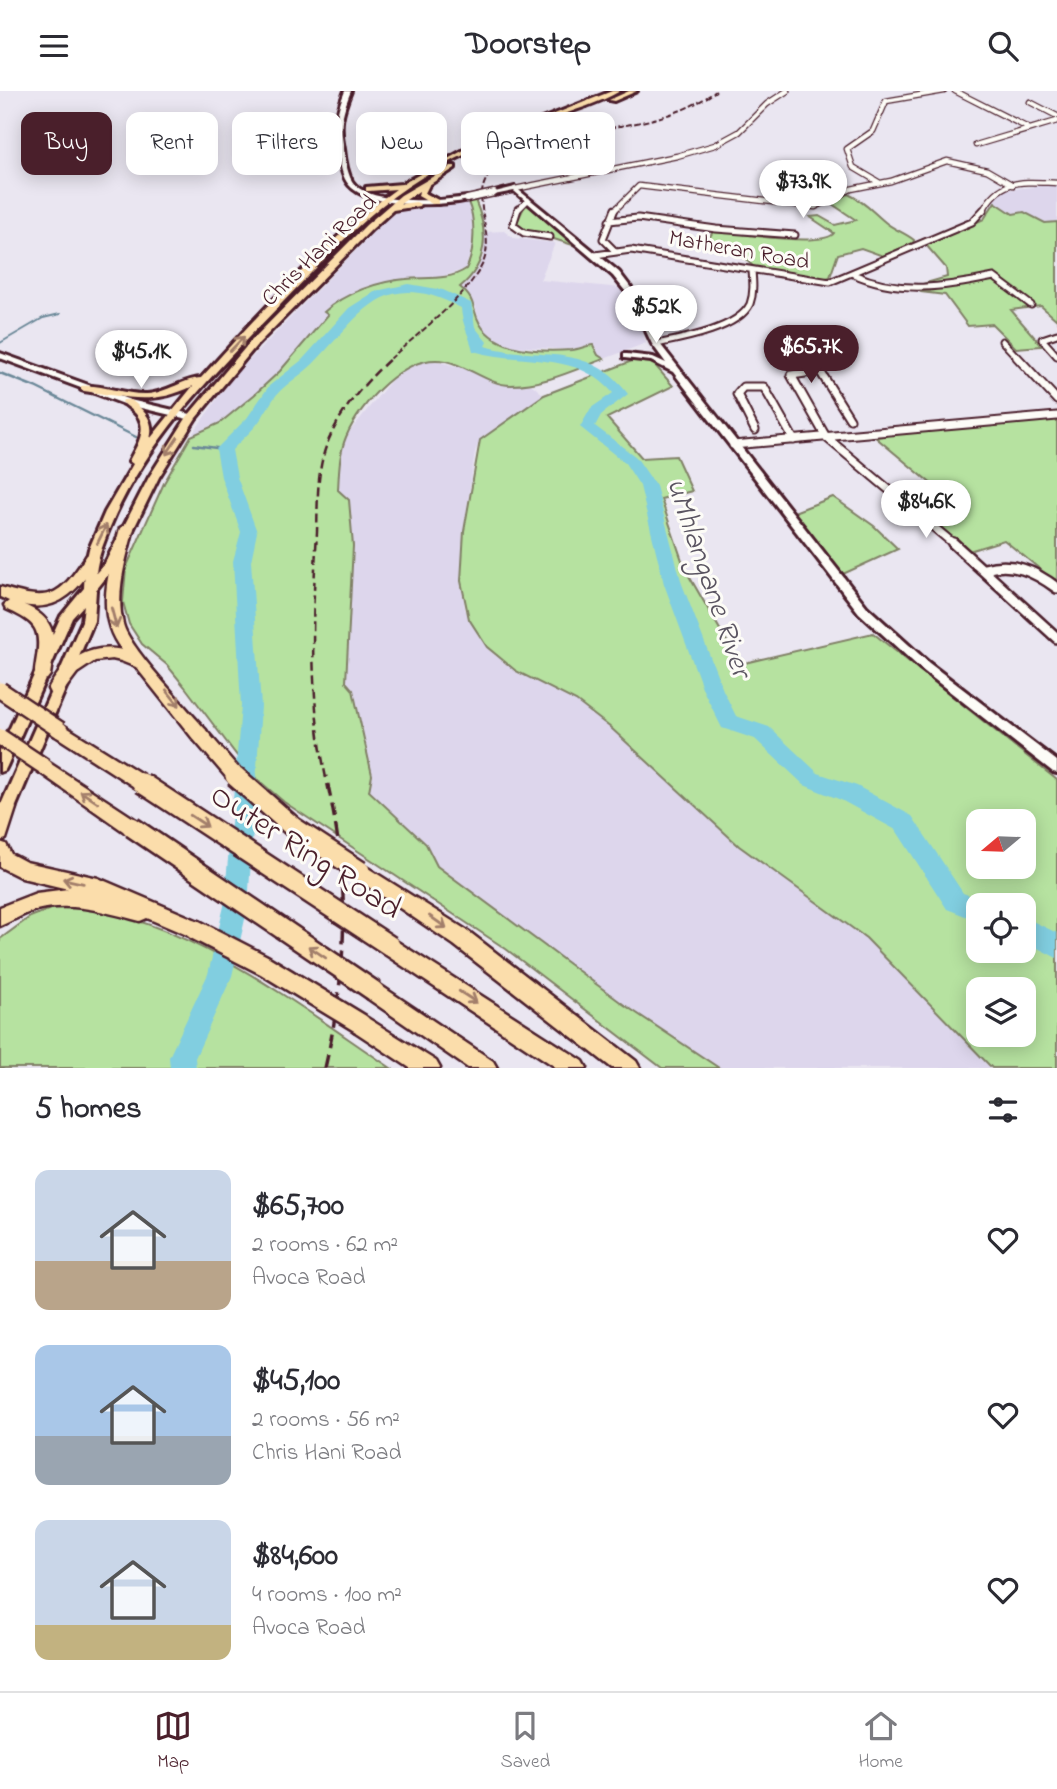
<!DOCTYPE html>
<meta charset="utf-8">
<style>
body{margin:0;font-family:"Indie Flower",sans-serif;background:#f2f2f3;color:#2b2b33;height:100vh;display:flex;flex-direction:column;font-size:26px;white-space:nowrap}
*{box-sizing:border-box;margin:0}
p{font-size:23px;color:#7c7c81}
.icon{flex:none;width:38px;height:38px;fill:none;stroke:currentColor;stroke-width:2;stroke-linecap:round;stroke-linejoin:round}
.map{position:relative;height:977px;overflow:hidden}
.drawer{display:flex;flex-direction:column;background:#fff;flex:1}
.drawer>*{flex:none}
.banner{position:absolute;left:21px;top:21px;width:700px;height:63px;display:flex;gap:14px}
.needle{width:46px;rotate:251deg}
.controls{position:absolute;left:966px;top:718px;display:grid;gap:14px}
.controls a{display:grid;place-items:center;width:70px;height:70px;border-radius:14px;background:#fff;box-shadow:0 4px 18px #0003;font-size:35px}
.price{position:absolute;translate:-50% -60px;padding:0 16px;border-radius:24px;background:#fff;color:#222;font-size:23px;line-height:46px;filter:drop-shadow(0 2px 4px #0008)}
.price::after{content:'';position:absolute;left:50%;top:42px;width:21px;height:16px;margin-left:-10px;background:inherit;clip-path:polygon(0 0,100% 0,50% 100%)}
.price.selected{background:#4a1f2b;color:#fff}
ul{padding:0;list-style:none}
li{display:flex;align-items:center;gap:21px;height:175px;padding:0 35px}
li span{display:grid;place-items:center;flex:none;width:196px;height:140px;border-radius:14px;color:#555}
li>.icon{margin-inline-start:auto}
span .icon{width:84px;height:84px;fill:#fffc;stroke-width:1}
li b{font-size:30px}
h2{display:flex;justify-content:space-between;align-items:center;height:84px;padding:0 35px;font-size:30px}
.tag{padding:0 24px;border-radius:14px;background:#fff;box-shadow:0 4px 18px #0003;font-size:24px;line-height:63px}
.tag.selected{background:#4a1f2b;color:#fff}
header{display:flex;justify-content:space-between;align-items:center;height:91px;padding:0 35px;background:#fff;font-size:32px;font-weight:700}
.dock{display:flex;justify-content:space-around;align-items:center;height:98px;border-top:2px solid #e1e1e2;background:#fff;font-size:19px;color:#7c7c81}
.dock a{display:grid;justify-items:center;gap:4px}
.dock .selected{color:#4a1f2b}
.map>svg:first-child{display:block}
.built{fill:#ddd6ec}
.green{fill:#b6e2a0;stroke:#808066;stroke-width:2;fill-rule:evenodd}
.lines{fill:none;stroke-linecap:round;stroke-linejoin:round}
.stream-far1{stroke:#6b8898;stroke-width:2}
.stream{stroke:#6b8898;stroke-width:2.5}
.river{fill:#81cee0;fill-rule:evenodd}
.street-far3-casing{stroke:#4a1f2b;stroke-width:7}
.street-far2-casing{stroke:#4a1f2b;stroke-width:9}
.street-far1-casing{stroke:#4a1f2b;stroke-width:11}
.street-casing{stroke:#4a1f2b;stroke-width:14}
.secondary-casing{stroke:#4a1f2b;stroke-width:6}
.primary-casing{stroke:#4a1f2b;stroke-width:6}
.highway-casing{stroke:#4a1f2b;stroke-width:5}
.street-far3{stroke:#fdfcf7;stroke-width:4.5}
.street-far2{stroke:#fdfcf7;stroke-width:5}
.street-far1{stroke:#fdfcf7;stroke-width:7}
.street{stroke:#fdfcf7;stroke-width:9}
.secondary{fill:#fdfcf7;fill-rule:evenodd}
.primary{fill:#fbddab;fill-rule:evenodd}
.highway{fill:#fbddab;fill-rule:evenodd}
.rail-far2{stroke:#4a1f2b;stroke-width:2;stroke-dasharray:6 2.5;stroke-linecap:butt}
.rail-far1{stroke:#4a1f2b;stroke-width:2.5;stroke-dasharray:9 4.5;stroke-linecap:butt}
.rail{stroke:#4a1f2b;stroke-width:3.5;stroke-dasharray:14 7;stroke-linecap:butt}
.secondary-bridge-casing{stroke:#4a1f2b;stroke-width:9;stroke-linecap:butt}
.highway-bridge-far1-casing{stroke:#4a1f2b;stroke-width:20;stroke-linecap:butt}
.highway-bridge-casing{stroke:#4a1f2b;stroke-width:24;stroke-linecap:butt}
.secondary-bridge{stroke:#fdfcf7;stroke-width:6}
.highway-bridge-far1{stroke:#fbddab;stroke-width:15}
.highway-bridge{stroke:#fbddab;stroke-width:19}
.oneway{stroke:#a27e6b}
.labels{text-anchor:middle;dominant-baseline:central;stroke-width:6;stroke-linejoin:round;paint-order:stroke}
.far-street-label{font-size:23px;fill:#4a1f2b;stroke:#fdfcf7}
.water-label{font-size:30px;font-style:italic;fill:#5a5461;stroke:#fdfcf7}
.near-street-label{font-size:33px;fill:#4a1f2b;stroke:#fdfcf7}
</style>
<header><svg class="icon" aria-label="menu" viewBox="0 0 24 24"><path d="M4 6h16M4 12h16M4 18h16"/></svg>Doorstep<svg class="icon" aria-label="search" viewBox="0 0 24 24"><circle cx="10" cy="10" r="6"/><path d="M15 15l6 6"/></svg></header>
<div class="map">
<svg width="1057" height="977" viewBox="0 0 1057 977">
<rect width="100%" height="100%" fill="#eae6f1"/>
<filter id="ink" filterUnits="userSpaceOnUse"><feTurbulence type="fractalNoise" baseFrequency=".0143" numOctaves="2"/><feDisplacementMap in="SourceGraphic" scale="14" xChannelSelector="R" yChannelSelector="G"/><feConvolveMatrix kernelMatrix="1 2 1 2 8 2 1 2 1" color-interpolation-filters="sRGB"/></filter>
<g filter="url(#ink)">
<!-- built -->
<path class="built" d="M1057 93V161L989 117 994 107 1006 99Z
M468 111 472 120 473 150 466 178 325 221 328 223 280 280 254 304 220 332 191 345 232 287 391 123 408 117Z
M504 140 513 147 555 152 540 189 621 197 635 221 646 252 604 268 598 264 595 255 571 259 513 255 496 251 480 233 475 214 459 196 483 167 484 141Z
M433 269 474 280 501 294 531 293 544 304 480 349 475 361 464 440 461 490 465 518 479 546 495 564 516 580 576 610 611 637 739 755 866 847 992 977H719L623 913 437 775 426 753 369 700 346 591 353 455 349 409 338 399 339 368 346 345 393 287 413 273Z"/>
<!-- green -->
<path class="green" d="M848 103C864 110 873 121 885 131 893 138 905 142 914 149L913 152 883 165 861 157 838 163 830 186 822 188 755 177 730 154 708 149 714 139C735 142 824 157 834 142L810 126 819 125 835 134 856 129 832 113Z
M475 109C489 141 488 173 460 196 477 210 471 217 480 233 497 261 542 261 572 259 579 258 586 255 593 254L598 264 604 268C574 279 544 294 511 294 489 294 468 275 446 270 405 261 360 313 346 346 339 363 339 381 338 399L349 409 353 455 346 591 353 599 372 684 369 700 426 753 437 775 623 913 719 977H662L506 858 284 711 250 682 185 596 167 574 142 553 129 533 123 511 126 477 164 392 191 345 220 332 254 304 280 280 328 224 324 221C344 202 379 190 406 188 426 186 448 190 466 178 475 161 476 129 468 111Z
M995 111 1013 123 1024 121 1045 132 1057 131V229L1041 215 1011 219 1042 255 1016 257 992 233 968 235 945 204 921 201 912 196 947 186 946 177 926 154 984 128Z
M526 112 576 155 519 137 517 131Z
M644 269 654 273 673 295 607 327 642 367 676 365 692 400 661 408 685 478 740 573 873 542 1057 689V977H992L866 847 739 755 611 637 576 610 516 580 487 556 469 528 461 490 464 440 480 349 544 304 632 270ZM978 730H1024V775H978ZM978 814H1024V859H978ZM978 898H1024V943H978Z
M1057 328V492L1004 449 969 460 917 416 946 405 874 345Z
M833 406 874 435 898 458 843 483 794 421Z
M53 817C166 810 301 917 391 977H0V848L30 826Z"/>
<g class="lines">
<!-- stream-far1 -->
<path class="stream-far1" d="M0 252 43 227 60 223"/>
<!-- stream -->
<path class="stream" d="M0 282 35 296 136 346
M194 354 224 358"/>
<!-- river -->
<path class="river" d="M409 193 443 199 471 212 475 236 487 251 485 255C540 271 589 250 628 303L601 324 595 335 636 366 656 395 682 493 723 599 736 625 769 636 818 682 857 695 912 725 963 802 986 811 987 814H978V830L947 818 896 739 841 709 804 694 755 648 722 637 703 599 664 493 640 395 625 372 580 336 591 317 613 302C578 260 522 274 473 260 470 245 462 235 461 217 383 175 362 223 313 273 303 283 290 290 280 300 271 309 266 322 258 332 251 341 240 350 232 359L237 386 257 441 251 470 261 615 248 815 232 885 195 967 196 977H170L169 966 208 883 224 815 241 615 233 470 241 441 221 386 216 358 247 327 269 295 302 269 349 217 376 200Z
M1024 826 1057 842V867L1024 850Z"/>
<!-- street-far3 casing -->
<g class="street-far3-casing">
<path id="street-far3" d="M955 0 1028 37
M1030 11 1057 25
M976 54 1057 30
M880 92 853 76 847 58 873 40 886 10 944 0
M515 98 677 65 715 54 739 41 767 13 787 0
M517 120 528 109
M614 120 639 95 815 116 851 98 891 90 947 70 987 79 1013 94
M983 120C1000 86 1024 91 1057 92"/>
</g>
<!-- street-far2 casing -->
<g class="street-far2-casing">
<path id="street-far2" d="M518 118 513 134 524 142 550 146
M609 130 638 127 716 138 795 144
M614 159 603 148 615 118
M595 164 631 159 830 191 972 131 984 118
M853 183C900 204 945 196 994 186L1031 214
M1057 243 1042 248 1057 265
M1002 250 1019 268
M656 253C681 248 738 238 750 213 754 202 753 191 752 180"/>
</g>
<!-- street-far1 casing -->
<g class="street-far1-casing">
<path id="street-far1" d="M1017 266 1057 309
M850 328 820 280 791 284 826 346 955 454
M755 339 737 303 743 296H764L794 349
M733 354 1057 325"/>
</g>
<!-- street casing -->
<g class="street-casing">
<path id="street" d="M953 452 1057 547
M984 478C1013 470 1034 480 1057 497"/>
</g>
<!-- secondary casing -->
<g class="secondary-casing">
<path id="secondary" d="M345 0H351C342 22 339 34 344 58 345 68 347 81 352 90 368 115 441 110 467 106L469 107V109C440 115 370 118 349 94 342 86 340 73 339 63 334 38 335 24 345 0Z
M515 96 619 181 638 206 660 253 867 516 929 572 1057 670V682L1053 681 921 578 859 522 673 281 651 270 624 267V263H627L653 266 666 272 652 253 630 206 613 185 514 100 494 104 491 102Z
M0 262 130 309 195 324 196 326 192 329 124 313 0 267Z"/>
</g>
<!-- primary casing -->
<g class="primary-casing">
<path id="primary" d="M612 0H620C600 12 574 19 551 28 507 45 462 62 421 87 368 119 326 167 283 211 218 278 146 348 110 436 104 451 98 465 96 482L105 472 149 386 187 326 250 251 366 134 401 104 451 75H455V77L429 94 425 102 438 109V113H432L418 105 419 100 400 113 416 111 420 113 419 115 393 119 372 138 256 255 196 327 159 386 116 474 96 499 94 530 8 734 5 739 0 741V716L82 530 84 514 72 527 7 675 5 679 0 681V659L61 525 84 497 85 476 89 458 105 421 133 373 129 370C135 358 147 341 139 327 135 320 127 316 122 311L123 309H131C145 320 155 330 150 348L193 295C152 315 127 306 84 300L81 299V295C103 293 125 304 147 303 167 302 185 287 201 287 261 221 324 151 396 98L369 100H366V96L402 93 464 59Z
M629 0H637L614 10 609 9Z"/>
</g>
<!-- highway casing -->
<g class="highway-casing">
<path id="highway" d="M127 433 134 437C126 468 115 501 123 533 129 557 187 617 206 639L208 644 206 649 200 651 194 649 136 576 121 570 112 568 95 570 77 582 62 602 56 604 50 602 48 598C63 570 89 552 122 559 93 524 110 476 120 437Z
M92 462 99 467C81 495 61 522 24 514 60 529 55 551 50 584L47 588 42 590 37 588C34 582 35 579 36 572 42 538 37 532 6 518L4 514 9 510 0 506V496C50 511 58 508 87 464Z
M60 632 148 687 150 692 148 697 142 699 136 697 54 644 52 639 54 634Z
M45 669 138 730 141 736 138 742 132 744 126 742 39 681 37 676 39 671Z
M7 709 13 712 16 717 6 748 0 750V713Z
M0 751 6 753 11 763 26 771 98 787 201 831 204 838 201 845 194 847 147 827 140 830C106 821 71 810 36 819 23 823 12 830 0 835V816L36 802 68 798 22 787 0 776Z
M360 772 468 840 636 970 640 977H612L454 854 354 786 351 780 354 774Z
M390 846 583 970 587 977H557L383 862 380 855 383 848Z
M374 890 493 970 497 977H468L367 907 364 900 367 893Z
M361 923 436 970 440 977H410L354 940 351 933 354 926Z"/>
</g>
<!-- street-far3 -->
<use href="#street-far3" class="street-far3"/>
<!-- street-far2 -->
<use href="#street-far2" class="street-far2"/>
<!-- street-far1 -->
<use href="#street-far1" class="street-far1"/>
<!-- street -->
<use href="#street" class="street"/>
<!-- secondary -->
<use href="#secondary" class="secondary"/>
<!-- primary -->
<use href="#primary" class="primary"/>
<!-- highway -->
<use href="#highway" class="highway"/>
<!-- rail-far2 -->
<path class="rail-far2" d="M390 268C417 243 467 206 483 172 498 137 461 104 500 72 556 28 649 49 716 0"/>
<!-- rail-far1 -->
<path class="rail-far1" d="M326 687C309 605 312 524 317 441 318 410 316 375 330 346 344 315 367 289 392 266"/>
<!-- rail -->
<path class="rail" d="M325 977C349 870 350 792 326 685"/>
<!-- secondary-bridge casing -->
<g class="secondary-bridge-casing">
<path id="secondary-bridge" d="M467 108 494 102"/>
</g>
<!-- highway-bridge-far1 casing -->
<g class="highway-bridge-far1-casing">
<path id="highway-bridge-far1" d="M0 599 60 639
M200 644 237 687
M0 646 45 676"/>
</g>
<!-- highway-bridge casing -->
<g class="highway-bridge-casing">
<path id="highway-bridge" d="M235 685 293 736 360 780
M142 692 390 855
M132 736 374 900
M194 838 264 874 361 933"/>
</g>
<!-- secondary-bridge -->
<use href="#secondary-bridge" class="secondary-bridge"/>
<!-- highway-bridge-far1 -->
<use href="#highway-bridge-far1" class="highway-bridge-far1"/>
<!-- highway-bridge -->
<use href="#highway-bridge" class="highway-bridge"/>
</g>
<!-- one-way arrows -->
<defs><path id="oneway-shaft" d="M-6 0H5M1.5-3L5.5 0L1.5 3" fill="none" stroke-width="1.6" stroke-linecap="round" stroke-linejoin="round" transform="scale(1.75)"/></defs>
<g class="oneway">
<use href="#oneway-shaft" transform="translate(237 253) rotate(-46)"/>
<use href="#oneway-shaft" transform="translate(172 355) rotate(124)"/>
<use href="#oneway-shaft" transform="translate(102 443) rotate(-64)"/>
<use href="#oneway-shaft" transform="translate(114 527) rotate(75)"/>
<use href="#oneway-shaft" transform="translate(173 607) rotate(51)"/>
<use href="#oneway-shaft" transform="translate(89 706) rotate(-146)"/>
<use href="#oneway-shaft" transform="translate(199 730) rotate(33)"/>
<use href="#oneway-shaft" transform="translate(73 790) rotate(-167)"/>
<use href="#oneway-shaft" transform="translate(438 831) rotate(35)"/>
<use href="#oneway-shaft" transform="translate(317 861) rotate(-146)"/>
<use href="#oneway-shaft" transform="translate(468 906) rotate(33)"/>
</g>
</g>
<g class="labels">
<!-- far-street labels -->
<g class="far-street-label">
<text transform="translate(320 160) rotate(-44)">Chris Hani Road</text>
<text transform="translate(739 160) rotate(10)">Matheran Road</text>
</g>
<!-- water labels -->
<g class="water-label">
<text transform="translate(707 487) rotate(71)">uMhlangane River</text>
</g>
<!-- near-street labels -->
<g class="near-street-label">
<text transform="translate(305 762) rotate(33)">Outer Ring Road</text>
</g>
</g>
</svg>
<div class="controls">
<a><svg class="needle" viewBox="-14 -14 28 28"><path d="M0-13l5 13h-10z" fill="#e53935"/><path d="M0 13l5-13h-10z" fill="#7c7c81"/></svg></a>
<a><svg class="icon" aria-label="locate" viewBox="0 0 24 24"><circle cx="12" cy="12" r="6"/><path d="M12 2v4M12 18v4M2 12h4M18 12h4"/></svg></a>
<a><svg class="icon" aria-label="layers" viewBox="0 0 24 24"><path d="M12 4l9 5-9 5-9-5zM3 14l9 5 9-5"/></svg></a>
</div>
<b class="price" style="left:803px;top:129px">$73.9K</b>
<b class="price" style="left:656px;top:254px">$52K</b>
<b class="price selected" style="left:811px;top:294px">$65.7K</b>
<b class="price" style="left:141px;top:299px">$45.1K</b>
<b class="price" style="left:926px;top:449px">$84.6K</b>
<div class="banner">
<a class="tag selected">Buy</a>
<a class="tag">Rent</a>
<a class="tag">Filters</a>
<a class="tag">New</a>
<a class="tag">Apartment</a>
</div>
</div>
<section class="drawer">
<h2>5 homes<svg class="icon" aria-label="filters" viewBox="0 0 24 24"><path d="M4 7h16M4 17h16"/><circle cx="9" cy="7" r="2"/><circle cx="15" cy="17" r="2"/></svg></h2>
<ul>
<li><span style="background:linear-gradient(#c9d6e8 65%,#b9a48a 0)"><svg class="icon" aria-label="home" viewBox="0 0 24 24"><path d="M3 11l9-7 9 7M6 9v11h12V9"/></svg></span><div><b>$65,700</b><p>2 rooms · 62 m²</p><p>Avoca Road</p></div><svg class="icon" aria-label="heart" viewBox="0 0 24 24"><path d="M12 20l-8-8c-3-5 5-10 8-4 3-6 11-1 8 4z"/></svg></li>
<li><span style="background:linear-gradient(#a9c7e8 65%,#9aa5b1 0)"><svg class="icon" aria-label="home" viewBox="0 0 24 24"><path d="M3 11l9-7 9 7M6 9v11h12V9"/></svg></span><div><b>$45,100</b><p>2 rooms · 56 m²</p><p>Chris Hani Road</p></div><svg class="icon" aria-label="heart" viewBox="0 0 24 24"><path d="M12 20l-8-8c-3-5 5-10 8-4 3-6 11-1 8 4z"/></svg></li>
<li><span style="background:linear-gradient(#c9d6e8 75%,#c2b280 0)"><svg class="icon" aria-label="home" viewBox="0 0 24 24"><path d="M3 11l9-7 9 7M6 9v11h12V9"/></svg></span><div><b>$84,600</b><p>4 rooms · 100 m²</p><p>Avoca Road</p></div><svg class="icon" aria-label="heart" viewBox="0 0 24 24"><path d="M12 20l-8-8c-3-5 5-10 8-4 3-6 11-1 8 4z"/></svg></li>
</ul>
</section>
<nav class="dock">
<a class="selected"><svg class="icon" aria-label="map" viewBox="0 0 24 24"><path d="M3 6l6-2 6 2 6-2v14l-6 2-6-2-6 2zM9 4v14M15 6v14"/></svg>Map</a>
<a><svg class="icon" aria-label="saved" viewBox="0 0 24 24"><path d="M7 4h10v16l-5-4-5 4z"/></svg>Saved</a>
<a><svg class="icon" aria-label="home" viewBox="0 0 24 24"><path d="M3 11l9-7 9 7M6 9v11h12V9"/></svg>Home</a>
</nav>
